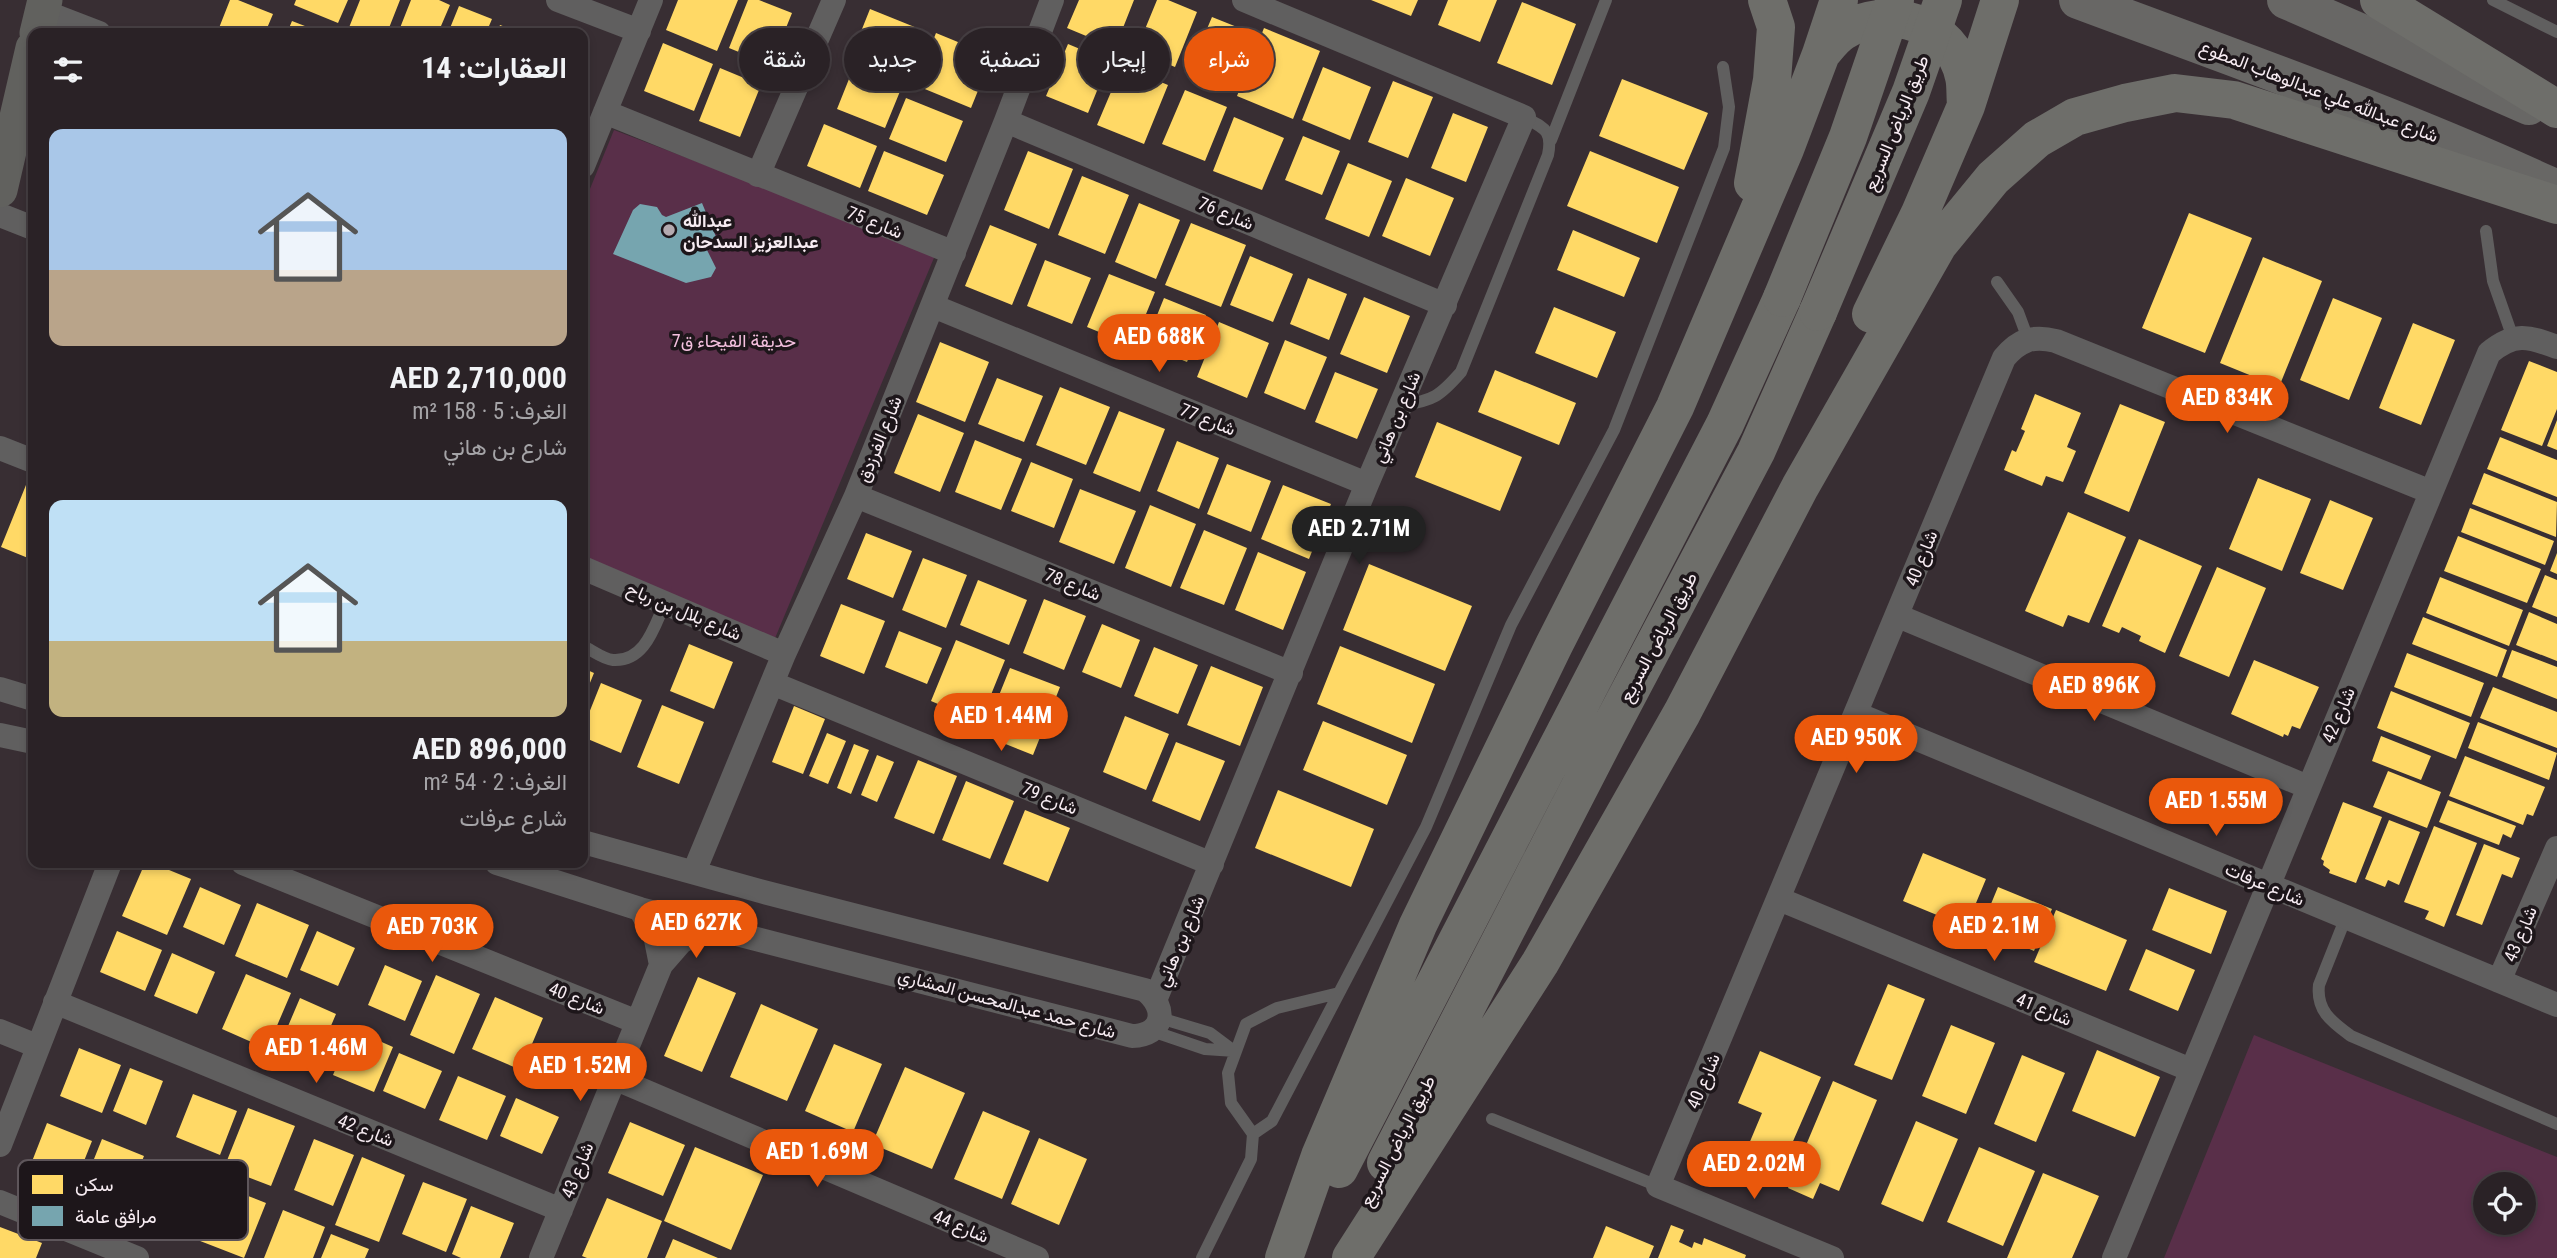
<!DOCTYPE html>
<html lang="ar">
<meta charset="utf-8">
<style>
body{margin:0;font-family:"Roboto Condensed",Vazirmatn,sans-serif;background:#362f32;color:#f1f3f6;direction:rtl;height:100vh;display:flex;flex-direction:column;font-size:26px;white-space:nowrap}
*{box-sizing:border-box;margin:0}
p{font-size:23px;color:#a5a4a7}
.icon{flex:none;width:38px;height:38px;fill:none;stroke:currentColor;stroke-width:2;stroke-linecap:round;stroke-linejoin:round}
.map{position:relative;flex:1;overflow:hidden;direction:ltr}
.sheet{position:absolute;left:28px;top:28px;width:560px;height:840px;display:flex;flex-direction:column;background:#2a2226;border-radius:14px;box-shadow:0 4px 10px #0003,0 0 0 2px #463f43;direction:rtl}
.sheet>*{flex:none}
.banner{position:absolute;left:609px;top:28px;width:665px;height:63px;direction:rtl;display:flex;gap:14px}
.controls{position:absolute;left:2473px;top:1172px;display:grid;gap:14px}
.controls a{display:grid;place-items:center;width:63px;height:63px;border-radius:50%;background:#2a2226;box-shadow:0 4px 10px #0003,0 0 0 2px #463f43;font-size:35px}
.price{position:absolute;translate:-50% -60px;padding:0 16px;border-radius:24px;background:#ea580c;color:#fff;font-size:23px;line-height:46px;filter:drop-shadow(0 2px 4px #0008)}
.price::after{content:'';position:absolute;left:50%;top:42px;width:21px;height:16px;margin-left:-10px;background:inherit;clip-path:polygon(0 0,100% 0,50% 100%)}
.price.active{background:#222;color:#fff}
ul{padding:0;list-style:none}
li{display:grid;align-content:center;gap:14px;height:371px;padding:0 21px}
li span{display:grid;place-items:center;height:217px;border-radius:14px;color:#555}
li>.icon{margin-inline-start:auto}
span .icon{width:126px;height:126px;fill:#fffc;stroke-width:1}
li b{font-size:30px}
h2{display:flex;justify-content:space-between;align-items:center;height:84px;padding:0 21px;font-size:30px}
.pill{padding:0 24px;border-radius:32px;background:#2a2226;box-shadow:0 4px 10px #0003,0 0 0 2px #463f43;font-size:24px;line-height:63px}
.pill.active{background:#ea580c;color:#fff}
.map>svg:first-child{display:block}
.green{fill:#592f49;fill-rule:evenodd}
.homes{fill:#ffd966}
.public{fill:#76a5af}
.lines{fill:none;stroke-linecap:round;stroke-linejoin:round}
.lane{stroke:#605f5f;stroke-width:12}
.street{stroke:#605f5f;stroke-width:24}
.secondary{stroke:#61615e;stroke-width:35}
.primary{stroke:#686765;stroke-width:38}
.highway{stroke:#6e6e6a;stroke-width:38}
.highway-bridge{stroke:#6e6e6a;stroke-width:38}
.poi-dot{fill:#b4aaaf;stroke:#1d161a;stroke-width:2.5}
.labels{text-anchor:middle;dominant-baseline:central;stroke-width:7;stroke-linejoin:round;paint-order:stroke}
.street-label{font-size:18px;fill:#f7ecf2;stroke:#1d161a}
.poi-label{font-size:18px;font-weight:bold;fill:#f7ecf2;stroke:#1d161a;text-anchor:start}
.park-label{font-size:18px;fill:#f5c0df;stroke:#1d161a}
.key{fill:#1d161a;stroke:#5e565b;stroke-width:2}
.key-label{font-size:19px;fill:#f7ecf2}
</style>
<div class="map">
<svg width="2557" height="1258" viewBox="0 0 2557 1258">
<rect width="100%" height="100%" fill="#382e33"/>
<!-- green -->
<path class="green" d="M614 130 936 253 773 643 583 556V206Z
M2254 1035 2557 1157V1258H2164ZM2485 1185H2524V1223H2485Z"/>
<!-- homes -->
<path class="homes" d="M230 0H238L273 14 265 33H217Z
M296 0H348L338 23 294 5Z
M360 0H400L387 33H355L348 30Z
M411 0H439L450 5 438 33H398Z
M678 0H738L717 51 666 30Z
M748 0H759L792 13 771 65 729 48Z
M1079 0H1134L1115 48 1067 28Z
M1157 0H1168L1197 12 1175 67 1136 51Z
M1371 0H1418L1411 16Z
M1448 0H1497L1480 42 1438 25Z
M1522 2 1576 24 1552 85 1497 63Z
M459 6 492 19 486 33H448Z
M870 9 927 32 911 72 854 49Z
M1212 17 1252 33 1230 85 1190 69Z
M292 21 323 33H287Z
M500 25 521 33H497Z
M1264 28 1320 51 1293 119 1237 96Z
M936 33 992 56 971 108 915 85Z
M663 43 713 64 694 111 644 91Z
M1068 44 1109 61 1088 113 1046 96Z
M855 64 903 84 885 128 837 109Z
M1122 66 1168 85 1144 144 1097 125Z
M1323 67 1371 87 1350 140 1302 120Z
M720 68 761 85 740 137 699 121Z
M1622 79 1708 113 1684 170 1599 136Z
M1393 81 1433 97 1408 158 1368 142Z
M1185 90 1227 107 1205 161 1162 144Z
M906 98 963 121 946 162 889 139Z
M1453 113 1488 127 1466 182 1431 168Z
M1234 117 1284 138 1262 190 1213 171Z
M824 124 877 146 860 188 807 166Z
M1303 136 1340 151 1322 195 1285 180Z
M884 151 944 175 927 215 868 191Z
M1028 151 1073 169 1049 229 1004 210Z
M1590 151 1679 187 1657 243 1567 206Z
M1348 163 1392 181 1369 237 1325 219Z
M1082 176 1129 195 1105 254 1058 235Z
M1406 178 1454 198 1430 256 1382 236Z
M1139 203 1180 220 1156 279 1115 262Z
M2189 213 2252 238 2205 353 2142 328Z
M1191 223 1246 245 1221 307 1165 285Z
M990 225 1037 244 1012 305 965 286Z
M1573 230 1640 258 1624 297 1557 270Z
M1250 256 1293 274 1273 322 1230 305Z
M2263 257 2322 281 2279 387 2220 363Z
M1045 260 1091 278 1072 324 1027 306Z
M1109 274 1155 292 1133 346 1087 327Z
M1308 278 1347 294 1329 340 1290 324Z
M1364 297 1410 316 1387 373 1340 354Z
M1164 298 1206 315 1187 362 1145 345Z
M2333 298 2382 318 2349 400 2300 380Z
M1554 307 1616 332 1597 378 1535 353Z
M1219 322 1269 343 1247 398 1197 377Z
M2413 323 2455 340 2421 425 2379 408Z
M1285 340 1327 357 1305 410 1264 393Z
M940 342 989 362 965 422 916 402Z
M2529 361 2557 372V409L2542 446 2501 430Z
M1495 370 1576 403 1559 445 1478 412Z
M1335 372 1378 389 1357 439 1315 422Z
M997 378 1043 396 1024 442 978 424Z
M1060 387 1110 407 1086 465 1036 445Z
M2035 394 2081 413 2067 447 2076 451 2063 482 2046 476 2042 486 2004 470 2012 450 2016 452 2025 431 2021 429Z
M2120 404 2165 422 2129 512 2084 493Z
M1119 411 1165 429 1140 492 1093 473Z
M918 414 964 433 940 492 894 473Z
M2557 420V450L2547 446Z
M1437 422 1522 457 1500 511 1415 477Z
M2500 437 2557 460V497L2487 469Z
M975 440 1022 459 1001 510 955 492Z
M1177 441 1219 458 1199 509 1157 491Z
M1031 462 1073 479 1054 528 1011 511Z
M1227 464 1271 481 1251 532 1207 514Z
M2484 473 2557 502 2556 537 2472 504Z
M2258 478 2311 499 2282 571 2229 549Z
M28 480 33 482V560L1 547Z
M1283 485 1331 504 1309 559 1261 539Z
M1080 489 1136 511 1114 564 1059 542Z
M2330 500 2373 518 2343 590 2300 573Z
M1150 505 1196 524 1171 587 1125 568Z
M2470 508 2554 541 2545 565 2461 532Z
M2068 512 2126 537 2089 623 2068 615 2063 627 2025 611Z
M1204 530 1247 548 1224 605 1180 588Z
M866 533 912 551 893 598 847 579Z
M2458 536 2541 569 2527 603 2444 571Z
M2139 539 2202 566 2165 653 2139 641 2141 636 2122 627 2119 633 2102 626Z
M1258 552 1306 572 1283 630 1235 610Z
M2557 553V574L2550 571Z
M923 558 967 575 946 628 902 610Z
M1369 564 1472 606 1445 671 1343 630Z
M2217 567 2266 588 2229 677 2179 656Z
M2545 575 2557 580V617L2532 607Z
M2440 577 2523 610 2509 646 2426 613Z
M978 580 1027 600 1009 645 960 625Z
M1044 599 1086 616 1064 670 1023 653Z
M841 604 885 621 864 674 820 656Z
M2529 612 2557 624V661L2516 645Z
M2423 617 2507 650 2497 677 2412 644Z
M1102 624 1140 640 1121 688 1082 672Z
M899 631 942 648 927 684 885 667Z
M956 640 1005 660 980 722 931 701Z
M689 644 733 662 714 709 670 691Z
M1340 646 1435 684 1412 743 1317 704Z
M1154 647 1198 665 1178 714 1134 696Z
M2512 650 2557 667V699L2502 677Z
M2407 653 2484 683 2471 717 2394 687Z
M2254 660 2319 687 2300 729 2292 726 2288 736 2284 734 2283 737 2231 714Z
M1211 666 1263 687 1240 746 1187 725Z
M583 668 594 673 583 700Z
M1010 668 1060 687 1033 755 983 735Z
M601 683 642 700 621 753 583 737V728Z
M2493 687 2557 712V748L2480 718Z
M2391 691 2470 723 2456 759 2377 728Z
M662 705 704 722 679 784 637 767Z
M794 706 825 719 803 774 772 762Z
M1125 716 1169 734 1146 790 1103 772Z
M1323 721 1407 755 1387 805 1303 770Z
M2478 722 2557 753 2549 780 2468 748Z
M827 733 846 741 828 784 809 776Z
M2381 736 2431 756 2421 780 2372 761Z
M1176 742 1225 761 1200 821 1152 801Z
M854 744 869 750 851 794 837 788Z
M877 755 894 762 877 802 861 795Z
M2465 756 2545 787 2533 816 2527 814 2523 825 2449 796Z
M918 760 957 776 934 834 894 818Z
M2388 771 2441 792 2427 828 2373 807Z
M966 781 1014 801 990 859 942 840Z
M1278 790 1374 829 1351 887 1255 848Z
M2448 800 2516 826 2511 838 2503 834 2499 845 2439 822Z
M2343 802 2382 817 2356 883 2329 873 2330 870 2323 865 2324 861 2321 859Z
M1025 810 1070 828 1048 882 1003 864Z
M2389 820 2420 832 2399 885 2388 880 2385 887 2365 879Z
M2434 826 2477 843 2444 927 2425 919 2429 911 2404 902Z
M2484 844 2520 858 2512 878 2502 874 2482 925 2456 915Z
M1923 853 1986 879 1966 927 1903 901Z
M145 863H152L191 879 167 935 122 916Z
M200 887 241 905 224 945 183 927Z
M1998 887 2052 909 2034 951 1981 928Z
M2169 888 2227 911 2211 954 2152 930Z
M257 903 309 925 287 978 235 956Z
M2056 910 2127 940 2106 991 2034 962Z
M117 931 162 950 145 991 100 972Z
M317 931 355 948 338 986 300 970Z
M2146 949 2195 970 2178 1011 2129 990Z
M172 953 215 972 197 1014 154 996Z
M385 965 422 981 405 1021 368 1005Z
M246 974 291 993 267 1049 222 1029Z
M436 975 480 994 454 1054 410 1035Z
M698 977 736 993 702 1072 664 1056Z
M1888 984 1925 999 1892 1080 1854 1065Z
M495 997 543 1018 521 1070 472 1049Z
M300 998 336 1014 316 1061 280 1045Z
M761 1004 818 1029 787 1101 730 1077Z
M1951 1025 1995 1043 1966 1114 1922 1096Z
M352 1029 393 1047 374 1092 333 1075Z
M834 1044 882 1064 853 1132 805 1111Z
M79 1048 121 1065 102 1113 60 1096Z
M2097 1050 2160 1077 2135 1137 2072 1111Z
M1760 1051 1821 1077 1774 1185 1738 1170 1762 1113 1738 1103Z
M399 1053 442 1071 425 1109 383 1091Z
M2022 1055 2065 1073 2036 1142 1994 1124Z
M905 1067 965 1093 932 1169 872 1144Z
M130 1068 163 1081 146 1125 113 1111Z
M458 1076 506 1096 487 1140 439 1120Z
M1833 1081 1877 1100 1839 1191 1820 1183 1813 1199 1788 1188Z
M193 1094 237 1111 220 1155 176 1137Z
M516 1098 559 1117 542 1154 500 1136Z
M248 1108 295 1126 271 1186 224 1168Z
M983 1111 1030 1131 1002 1199 954 1179Z
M1916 1121 1958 1139 1923 1222 1881 1204Z
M630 1122 685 1145 663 1196 608 1173Z
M47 1123 92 1141 76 1181 31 1164Z
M1039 1138 1087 1159 1059 1225 1011 1204Z
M102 1139 144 1156 128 1196 86 1179Z
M314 1139 354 1155 333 1206 294 1190Z
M695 1147 763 1175 731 1250 664 1221Z
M1979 1147 2035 1171 2003 1246 1947 1222Z
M362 1157 405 1175 379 1242 335 1225Z
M2043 1173 2099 1196 2072 1258H2007Z
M423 1182 467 1199 446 1252 402 1234Z
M217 1184 266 1203 244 1258 195 1239Z
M607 1198 662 1221 647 1258H587L582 1256Z
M471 1206 514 1223 500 1258H461L452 1254Z
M283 1210 325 1227 313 1258H264Z
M1671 1225 1684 1230 1679 1242 1692 1248 1694 1242 1702 1245 1704 1238 1746 1255 1745 1258H1658Z
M1606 1226 1654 1246 1649 1258H1593Z
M0 1227 42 1243 36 1258H0Z
M331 1234 369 1249 365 1258H321Z
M673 1239 718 1258H665Z"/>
<!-- public -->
<path class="public" d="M702 203 719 244 706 248 716 268 711 277 686 283 613 254 633 210 640 204 657 207 662 215 666 217Z"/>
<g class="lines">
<!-- lane -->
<path class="lane" d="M2493 0 2557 32
M1551 140 1606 0
M2486 231 2493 281 2513 338
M1997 282 2018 312 2028 339
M1402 405C1433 401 1440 396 1461 372L1548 155C1553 130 1544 128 1524 117
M583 646C592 650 603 659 613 660 645 662 654 627 665 603
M2346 917 2319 985C2316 1011 2332 1022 2351 1036L2557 1124
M1160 1018 1210 1033 1234 1051
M1152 1031 1205 1049 1235 1051
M1492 1119 1658 1186
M1253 1134 1272 1121 1426 827 1511 625 1614 430 1724 148 1729 107 1723 67
M1202 1258 1251 1159 1253 1134 1231 1103 1228 1073 1246 1024 1277 1008 1339 993"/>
<!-- street -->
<path class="street" d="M558 0 639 31
M42 11 99 33
M605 112 954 253
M1006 121 1445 305
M583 166 651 0
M758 175 834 0
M0 215 33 228
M933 306 1367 484
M0 448 33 461
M856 496 1291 673
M583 568 784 654
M1898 616 2308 787
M772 683 1212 864
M0 689 33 699
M1857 714 2557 1005
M0 735 33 742
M243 863 637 1022
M497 863 640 909 1132 1036C1164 1035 1168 1008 1145 990L760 891 583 842
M694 872 784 654 856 496 1006 121 1052 0
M1779 899 2191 1070
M640 909 655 935 661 965
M2499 981 2557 848
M1156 998 1367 484 1524 117 1244 0
M55 1002 561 1210
M0 1031 37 1046
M614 1078 1037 1258
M0 1145 110 863
M0 1202 137 1258
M541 1258 661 965 681 942 707 926
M1832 1258 1658 1186 2004 358C2019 340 2033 335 2056 341L2431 492
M2114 1258 2489 353C2514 332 2528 336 2557 347"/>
<!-- secondary -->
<path class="secondary" d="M37 33 45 0
M0 190 33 48"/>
<!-- primary -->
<path class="primary" d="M2078 0C2239 60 2401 117 2557 189
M2286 0 2529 106"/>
<!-- highway -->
<path class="highway" d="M2379 0 2557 109
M1821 54C1828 46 1835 36 1844 31 1888 3 1953 23 1964 77 1966 85 1965 95 1966 104
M1753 183 1772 80 1776 27 1767 0
M1871 314 1920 213 1966 106 2000 0
M1386 1163 1605 738 1756 452 1818 312
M1339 1169 1725 424 1782 298
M1284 1258 1320 1156 1418 925 1554 645 1675 407 1785 149 1821 54 1839 0
M1351 1258 1540 963 1682 713 1800 487 1938 245 1993 178 2037 139 2075 117 2125 103 2175 93 2234 100 2557 205"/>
<!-- highway-bridge -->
<path class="highway-bridge" d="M1782 298 1848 137 1895 0
M1818 312 1911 92 1943 0"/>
</g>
<!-- markers -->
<circle class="poi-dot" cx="669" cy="230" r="7"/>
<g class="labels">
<!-- street labels -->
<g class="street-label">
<text transform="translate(2319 91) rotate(21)">شارع عبدالله علي عبدالوهاب المطوع</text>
<text transform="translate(1896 123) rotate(-68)">طريق الرياض السريع</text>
<text transform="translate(1226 213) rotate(23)">شارع 76</text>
<text transform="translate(875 222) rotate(22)">شارع 75</text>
<text transform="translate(1396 417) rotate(-67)">شارع بن هاني</text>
<text transform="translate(1208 419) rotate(22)">شارع 77</text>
<text transform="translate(879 439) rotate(-68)">شارع الفرزدق</text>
<text transform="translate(1921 558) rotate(-68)">شارع 40</text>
<text transform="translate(1073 584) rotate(22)">شارع 78</text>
<text transform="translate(684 611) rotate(23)">شارع بلال بن رباح</text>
<text transform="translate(1658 637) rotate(-62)">طريق الرياض السريع</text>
<text transform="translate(2338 715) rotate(-67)">شارع 42</text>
<text transform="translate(1050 798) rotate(22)">شارع 79</text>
<text transform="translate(2265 884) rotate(23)">شارع عرفات</text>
<text transform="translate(2520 934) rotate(-67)">شارع 43</text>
<text transform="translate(1180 941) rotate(-67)">شارع بن هاني</text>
<text transform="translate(577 998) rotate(22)">شارع 40</text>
<text transform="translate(1007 1003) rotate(15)">شارع حمد عبدالمحسن المشاري</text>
<text transform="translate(2044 1009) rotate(23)">شارع 41</text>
<text transform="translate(1703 1081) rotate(-67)">شارع 40</text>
<text transform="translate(366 1130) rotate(22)">شارع 42</text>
<text transform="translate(1397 1141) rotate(-63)">طريق الرياض السريع</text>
<text transform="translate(577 1170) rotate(-68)">شارع 43</text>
<text transform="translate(961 1226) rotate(23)">شارع 44</text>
</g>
<!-- poi labels -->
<g class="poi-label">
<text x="683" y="220">عبدالله<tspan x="683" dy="21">عبدالعزيز السدحان</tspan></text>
</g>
<!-- park labels -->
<g class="park-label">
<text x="734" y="340">حديقة الفيحاء ق7</text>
</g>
</g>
<!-- legend -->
<rect x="18" y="1160" width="230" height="80" rx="10" class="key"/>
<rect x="32" y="1175" width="31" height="19" fill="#ffd966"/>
<rect x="32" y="1206" width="31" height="20" fill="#76a5af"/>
<g class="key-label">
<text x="75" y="1191">سكن</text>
<text x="75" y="1223">مرافق عامة</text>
</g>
</svg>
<div class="controls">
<a><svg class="icon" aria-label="locate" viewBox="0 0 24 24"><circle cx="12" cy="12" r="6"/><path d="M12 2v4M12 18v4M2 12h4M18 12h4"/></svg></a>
</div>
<b class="price" style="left:1159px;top:374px">AED 688K</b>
<b class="price" style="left:2227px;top:435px">AED 834K</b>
<b class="price active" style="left:1359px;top:566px">AED 2.71M</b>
<b class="price" style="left:2094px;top:723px">AED 896K</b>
<b class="price" style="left:1001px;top:753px">AED 1.44M</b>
<b class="price" style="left:1856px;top:775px">AED 950K</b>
<b class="price" style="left:2216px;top:838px">AED 1.55M</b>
<b class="price" style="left:696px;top:960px">AED 627K</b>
<b class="price" style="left:1994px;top:963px">AED 2.1M</b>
<b class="price" style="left:432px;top:964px">AED 703K</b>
<b class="price" style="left:316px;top:1085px">AED 1.46M</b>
<b class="price" style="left:580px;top:1103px">AED 1.52M</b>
<b class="price" style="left:817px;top:1189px">AED 1.69M</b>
<b class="price" style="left:1754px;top:1201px">AED 2.02M</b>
<div class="banner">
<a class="pill active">شراء</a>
<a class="pill">إيجار</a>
<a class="pill">تصفية</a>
<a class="pill">جديد</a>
<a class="pill">شقة</a>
</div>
<section class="sheet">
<h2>العقارات: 14<svg class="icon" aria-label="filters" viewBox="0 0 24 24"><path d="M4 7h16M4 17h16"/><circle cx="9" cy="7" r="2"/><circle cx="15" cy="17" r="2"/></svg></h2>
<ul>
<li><span style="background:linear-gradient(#a9c7e8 65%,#b9a48a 0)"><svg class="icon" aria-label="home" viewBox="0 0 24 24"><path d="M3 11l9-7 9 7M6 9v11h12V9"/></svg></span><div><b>AED 2,710,000</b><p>الغرف: 5 · 158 m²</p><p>شارع بن هاني</p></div></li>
<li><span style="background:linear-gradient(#bfe0f5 65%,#c2b280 0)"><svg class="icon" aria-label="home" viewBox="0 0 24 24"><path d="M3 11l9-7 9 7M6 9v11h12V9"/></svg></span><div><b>AED 896,000</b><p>الغرف: 2 · 54 m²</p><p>شارع عرفات</p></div></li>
</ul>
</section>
</div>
